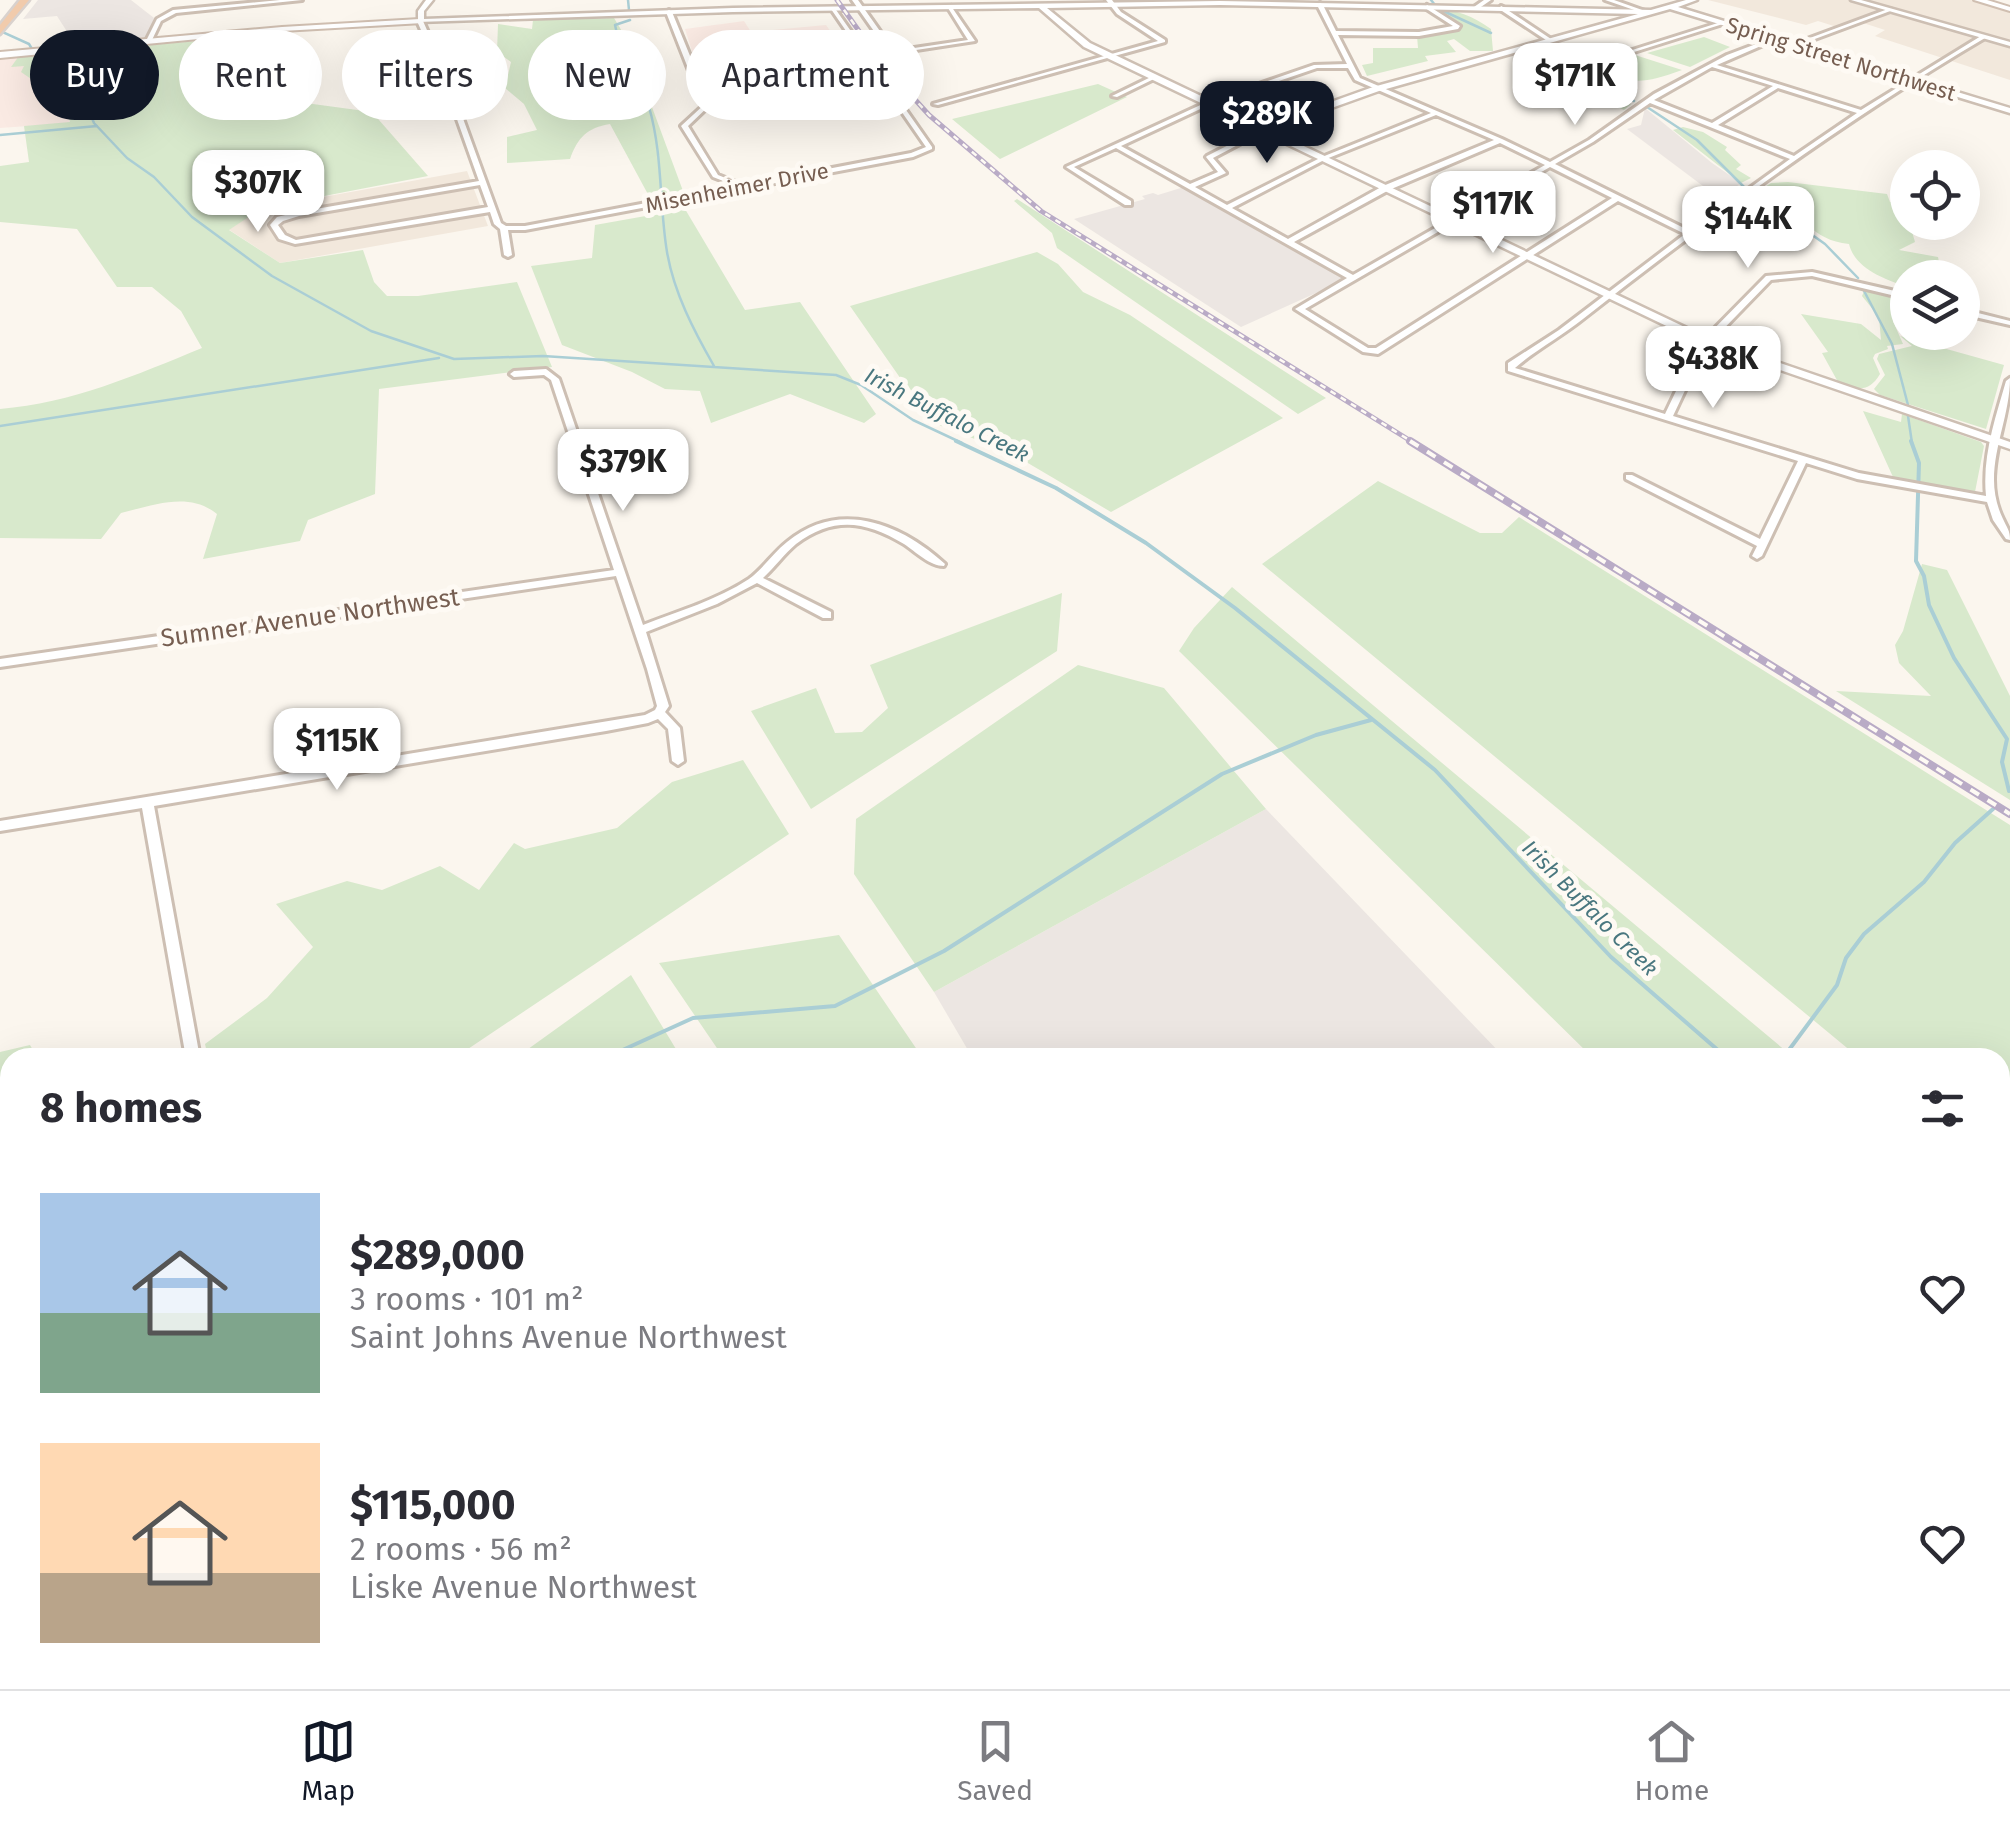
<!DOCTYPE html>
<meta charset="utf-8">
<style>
body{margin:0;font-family:"Fira Sans",sans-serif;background:#f2f2f3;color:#2b2b33;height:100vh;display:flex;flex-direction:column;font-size:38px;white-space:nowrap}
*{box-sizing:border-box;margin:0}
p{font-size:32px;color:#7c7c81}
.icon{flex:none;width:55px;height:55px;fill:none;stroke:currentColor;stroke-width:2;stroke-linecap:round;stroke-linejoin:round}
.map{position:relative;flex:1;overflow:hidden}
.details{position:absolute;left:0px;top:1048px;width:2010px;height:642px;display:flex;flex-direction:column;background:#fff;border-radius:30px 30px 0 0;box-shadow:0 10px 40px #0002}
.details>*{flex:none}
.top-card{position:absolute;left:30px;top:30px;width:1000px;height:90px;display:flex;gap:20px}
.fabs{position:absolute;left:1890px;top:150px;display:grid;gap:20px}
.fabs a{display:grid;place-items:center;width:90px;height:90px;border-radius:50%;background:#fff;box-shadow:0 10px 40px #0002;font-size:50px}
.price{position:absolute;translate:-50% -85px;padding:0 22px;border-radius:20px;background:#fff;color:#222;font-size:32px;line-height:65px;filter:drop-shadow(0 2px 5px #0008)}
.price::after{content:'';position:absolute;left:50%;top:60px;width:30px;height:22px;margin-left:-15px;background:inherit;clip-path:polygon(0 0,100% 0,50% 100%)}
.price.current{background:#111827;color:#fff}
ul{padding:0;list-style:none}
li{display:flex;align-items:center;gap:30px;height:250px;padding:0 40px}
li span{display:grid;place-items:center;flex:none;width:280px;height:200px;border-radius:0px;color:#555}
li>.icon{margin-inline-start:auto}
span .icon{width:120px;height:120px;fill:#fffc;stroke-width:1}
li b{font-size:42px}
h2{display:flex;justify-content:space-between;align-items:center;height:120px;padding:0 40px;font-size:42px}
.chip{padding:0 35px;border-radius:45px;background:#fff;box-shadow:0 10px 40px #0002;font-size:35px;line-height:90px}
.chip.current{background:#111827;color:#fff}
.dock{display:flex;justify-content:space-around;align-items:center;height:140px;border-top:2px solid #e1e1e2;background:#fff;font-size:28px;color:#7c7c81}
.dock a{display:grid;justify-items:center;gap:5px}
.dock .current{color:#111827}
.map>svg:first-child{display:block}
.residential{fill:#f2e8dc}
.commercial{fill:#faeae3}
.industrial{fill:#ece6e2}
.green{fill:#d8e9cc}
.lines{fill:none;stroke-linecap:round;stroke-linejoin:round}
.stream-far2{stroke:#aaced5;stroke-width:2.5}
.stream-far1{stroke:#aaced5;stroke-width:4}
.stream{stroke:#aaced5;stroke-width:5}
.minor-casing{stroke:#cdbfb3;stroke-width:6}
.tertiary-casing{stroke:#cdbfb3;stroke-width:5}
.secondary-casing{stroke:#d0bfb1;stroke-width:4}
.trunk-casing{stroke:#d9d2ce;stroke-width:5}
.minor{fill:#fff;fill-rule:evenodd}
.tertiary{fill:#fff;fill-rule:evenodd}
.secondary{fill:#fff;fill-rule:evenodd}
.trunk{fill:#f1cbac;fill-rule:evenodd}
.rail-far1-casing{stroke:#b9abc6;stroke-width:5}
.rail-casing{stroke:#b9abc6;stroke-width:8}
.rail-far1{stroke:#fefaf4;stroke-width:2.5;stroke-dasharray:6;stroke-linecap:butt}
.rail{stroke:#fefaf4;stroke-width:4;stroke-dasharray:10;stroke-linecap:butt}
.labels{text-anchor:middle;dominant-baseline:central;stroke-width:10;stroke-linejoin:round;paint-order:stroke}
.far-street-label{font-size:22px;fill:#765e51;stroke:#fefaf4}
.far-water-label{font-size:22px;font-style:italic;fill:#49777f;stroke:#fefaf4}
.street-label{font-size:25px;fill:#765e51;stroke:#fefaf4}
</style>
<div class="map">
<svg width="2010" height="1689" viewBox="0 0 2010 1689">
<rect width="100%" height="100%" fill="#fbf6ee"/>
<!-- residential -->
<path class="residential" d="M1708 0H1971L2010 10V80L1875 36 1885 30 1857 21 1840 28 1818 21 1806 25Z
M467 171 488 226 280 263 228 229 262 208Z"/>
<!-- commercial -->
<path class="commercial" d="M744 21 751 32 826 25 860 73 837 83 810 79 704 89 685 29Z
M19 56 38 83 36 93 67 112 70 123 0 128V57Z"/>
<!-- industrial -->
<path class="industrial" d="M38 0H131L154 18 148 37 75 44 57 16 23 19Z
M1645 108 1712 163 1741 183 1732 190 1711 192 1627 129 1641 125Z
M1184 187 1347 279 1241 327 1074 219 1145 199 1142 196 1153 193 1158 195Z
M1266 809 1504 1057H972L934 992Z
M1165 1680H1457L1448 1689H1153Z"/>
<!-- green -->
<path class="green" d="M1434 9C1456 9 1473 16 1491 29L1493 51H1470L1454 39 1447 41 1456 52 1425 56 1428 61 1367 76 1362 65 1373 63V48H1418L1417 36 1455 32 1462 25Z
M614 18 653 83 636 92 649 99 683 191 650 198 610 124C587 128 578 137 570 159L507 163V137L537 130 524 104 505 88 511 62 497 52 498 24 532 29 533 20Z
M245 37 289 57 298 102 372 112 428 176 262 208 229 230 280 263 363 250 374 282 387 296H418L517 282 552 367 379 389 375 494 308 520 300 541 203 559 217 514C189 491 154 505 121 513L101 539 0 538V409C72 403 136 375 202 348L181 311 152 287H117L77 229 0 222V166L29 162 24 126 70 122 67 112 35 93 37 83 21 72 24 66 11 67 19 56Z
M1704 37 1730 47 1690 67 1647 53Z
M1540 47 1580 63 1594 64 1564 67 1559 72 1631 104 1624 110 1542 71 1523 52Z
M1635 55 1682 70C1641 85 1633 84 1593 69Z
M1098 84 1127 97 1000 159 952 119Z
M1683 127 1703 132 1727 147 1725 150 1741 165 1736 169 1751 178 1741 183 1673 130Z
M1788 182 1887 194 1890 202 1904 204 1915 242 1899 250 1938 257 1942 277 1908 278 1907 287C1885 279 1855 269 1849 244 1803 239 1798 202 1762 189L1771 183Z
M1017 199 1326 398 1298 414 1057 248 1052 233 1014 201Z
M685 209 745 310 800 302 876 414 864 423 790 394 711 423 700 391 665 389 632 372 562 345 531 266 592 258 595 225Z
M1037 252 1058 264 1083 292 1130 315 1283 418 1111 512 1011 453 923 419 922 401 903 382 850 306Z
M1865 289 1893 296V321L1903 344 1887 346 1888 349 1875 354 1873 358 1880 374C1868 394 1857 389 1838 382L1822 353 1828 352 1801 314 1861 324 1881 340 1879 317 1862 296Z
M1900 336 2004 365 1986 429 1880 395 1874 389 1885 375 1877 359 1879 354 1912 346Z
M1863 411 1901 422 1902 414 1981 442 1984 446 1975 492 1893 477Z
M1378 481 1480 533H1502L1519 517 2010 825V1184L2000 1176V1058L1858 1057 1262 564Z
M1922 564 1947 570 2010 696V800L1836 691 1931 696 1899 663 1895 645 1903 631Z
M1232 587 1793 1057H1592L1179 651 1194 628Z
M1062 593 1057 651 811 809 751 711 816 688 835 733 862 732 888 708 870 665Z
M1078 665 1164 688 1266 809 934 992 854 874 856 819Z
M743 760 789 834 456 1057H208L205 1044 267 998 313 947 276 904 347 881 382 890 440 866 479 890 514 843 525 849 617 828 672 782Z
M839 935 922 1057H723L659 963Z
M631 975 679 1054 673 1058 517 1057Z
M30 1045 37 1057 10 1058V1377L0 1384V1052Z
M2000 1231 2010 1239V1339L2000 1333Z"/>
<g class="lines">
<!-- stream-far2 -->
<path class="stream-far2" d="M628 0 629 10
M1431 0 1435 5
M1439 9 1491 33
M630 20 615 25 618 38 638 49 633 62 639 72 600 89 609 100 649 107C663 155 659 204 667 252 674 293 694 331 714 366
M0 31 29 44 56 89 89 111 94 123 127 158 154 177 192 217 272 276 371 331 454 359 543 356 836 375 861 385 913 420 962 443
M1529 53 1634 101
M1647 107 1697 140 1745 188
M0 135 97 126
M1756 195 1825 244 1858 278
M1863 289 1892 344 1908 405
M1908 416 1912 443
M0 426 439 358"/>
<!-- stream-far1 -->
<path class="stream-far1" d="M956 441 1056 488 1146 543 1235 608 1435 770 1611 957 1727 1058
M1911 441 1919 463 1916 561 1924 576 1929 605 1954 658 2007 739 2002 762 2009 791
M605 1058 693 1018 835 1006 944 951 1222 774 1316 735 1371 720
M1783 1058 1837 985 1846 958 1864 934 1924 882 1955 843 1993 809"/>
<!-- stream -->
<path class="stream" d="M0 1224 10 1219
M2000 1300 2010 1308"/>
<!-- minor casing -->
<g class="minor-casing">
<path id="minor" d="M280 0H302L176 13 161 21 152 40 147 39 157 19 173 10Z
M852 0H858L894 51 968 40 948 8 951 6 975 41 890 54Z
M1106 0H1112L1121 12 1165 40V42L938 105 933 104 1158 41 1117 14Z
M1484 0H1491L1478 9H1474V7Z
M1605 0H1614L1645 11 1640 12Z
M1320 3 1323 5 1336 31 1419 32 1453 26 1425 8 1427 5 1460 26 1458 29 1419 36 1338 35 1360 78 1502 139 1550 162 1589 140 1654 94 1727 55 1772 38 1777 39 1717 65 1861 110 1981 36H1985V38C1844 121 1711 218 1583 319 1562 336 1534 351 1515 368L1665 414 1698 345 1766 276 1812 272 1908 294V299L1812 276 1771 280 1705 348 1673 416 1859 473 1986 496C1982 457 1995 419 2006 381L2010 378C2010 413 1994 445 1994 480 1994 493 1997 507 2003 519 2007 528 2010 530 2010 540L2006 539 1993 520 1987 502 1857 479 1806 463 1762 556 1757 559 1752 556 1757 546 1626 479V475H1632L1760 539 1798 461 1508 371V363L1559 330 1685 234 1618 201 1378 354 1363 352 1295 309 1347 278 1116 148 1074 167 1131 201V205H1125L1066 167 1207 102 1314 65 1347 64 1317 5ZM1712 67 1773 86 1712 123 1654 100ZM1317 68H1348L1355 80 1431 113 1322 157 1227 205 1195 187 1226 173 1213 158 1266 130V128H1262L1207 156 1206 157 1218 172 1190 184 1121 146 1211 104ZM1778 88 1857 113 1794 156 1718 125ZM1650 103 1790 159 1690 231 1555 164 1593 142ZM1436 115 1494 140 1383 186 1288 239 1232 208 1326 159ZM1500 143 1545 165 1353 275 1294 242 1389 190ZM1550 167 1612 198 1376 348H1368L1305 309Z
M1501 6 1503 7 1554 41 1549 42 1499 9Z
M834 7 932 147V149L913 157 525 230H508L512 255 508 257 504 255 500 229 494 224 490 212 295 244 279 239 270 225 277 217 298 212 479 181 443 80 417 21 420 19 423 21 449 80 501 223 506 226H525L736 186 713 177 681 126 706 103 695 86 666 12 669 10 672 12 704 90 770 83 806 85 809 87 806 89 770 87 706 93 712 103 688 126 718 175 743 185 911 153 926 147 859 50 836 54 833 52 857 47 831 9ZM480 185 488 207 296 240 285 235 278 225 283 221 299 216Z
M1888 9 1893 10 1796 46 1791 45Z
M1721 22 1726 23 1596 64 1591 63Z
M1153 76 1158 77 1117 97 1112 96Z
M1962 309 2010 321V325L1962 314Z
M546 369 559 379 643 625C679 611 717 600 749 579 763 569 773 553 787 542 839 499 900 523 945 564L944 566C930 566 916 552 904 544 865 521 834 516 796 544 784 554 775 567 763 578L831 612V618H823L757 583 717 604 646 632 669 706 665 712 680 728 684 761 678 765 672 761 668 729 658 719 648 723 606 731 154 806 200 1058H186L142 808 0 831V821L645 715 655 710 657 706 647 669 616 576 0 667V659L614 570 551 380 544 375 514 377 510 374 514 371Z
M2000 1443 2010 1445V1463L2000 1461Z
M301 1680H321L323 1689H303Z
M552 1680H579L572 1689H545Z
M644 1680H664L666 1689H646Z
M986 1680H1006L1010 1689H990Z
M1135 1680H1161L1155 1689H1129Z
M1484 1680H1508L1503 1689H1479Z
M1696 1680H1719L1724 1689H1701Z"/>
</g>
<!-- tertiary casing -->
<g class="tertiary-casing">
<path id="tertiary" d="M426 0H433L424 11V19L733 8 1220 1 1651 10 1686 0H1697L1678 7 2010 108V113L1670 9 1379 91 1270 130 1710 339 2010 442V449L1702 343 1084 47 1039 8 733 12 418 22V11ZM1220 5 1638 14 1373 87 1264 126 1090 43 1047 8Z
M1851 0H1861L2010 42V46Z"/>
</g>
<!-- secondary casing -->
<g class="secondary-casing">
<path id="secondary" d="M1974 0H1987L2010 7V11Z
M420 19 423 23 282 31 0 58V52L282 27Z"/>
</g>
<!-- trunk casing -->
<g class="trunk-casing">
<path id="trunk" d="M20 0H29L0 34V25Z"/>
</g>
<!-- minor -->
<use href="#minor" class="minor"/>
<!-- tertiary -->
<use href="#tertiary" class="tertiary"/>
<!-- secondary -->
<use href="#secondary" class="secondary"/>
<!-- trunk -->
<use href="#trunk" class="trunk"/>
<!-- rail-far1 casing -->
<g class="rail-far1-casing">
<path id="rail-far1" d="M837 0 881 62 929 115 1041 211 1414 443"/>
</g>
<!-- rail casing -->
<g class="rail-casing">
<path id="rail" d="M1410 441 2010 814"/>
</g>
<!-- rail-far1 -->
<use href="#rail-far1" class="rail-far1"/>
<!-- rail -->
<use href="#rail" class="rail"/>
</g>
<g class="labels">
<!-- far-street labels -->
<g class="far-street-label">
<text transform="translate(1841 59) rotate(17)">Spring Street Northwest</text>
<text transform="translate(737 188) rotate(-11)">Misenheimer Drive</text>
</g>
<!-- far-water labels -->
<g class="far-water-label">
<text transform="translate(947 415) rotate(27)">Irish Buffalo Creek</text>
<text transform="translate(1590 908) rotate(45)">Irish Buffalo Creek</text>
</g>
<!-- street labels -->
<g class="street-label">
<text transform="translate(310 618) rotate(-8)">Sumner Avenue Northwest</text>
</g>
</g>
</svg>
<div class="fabs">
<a><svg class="icon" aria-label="locate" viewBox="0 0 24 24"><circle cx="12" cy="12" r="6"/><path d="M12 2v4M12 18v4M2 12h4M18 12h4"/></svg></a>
<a><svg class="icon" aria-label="layers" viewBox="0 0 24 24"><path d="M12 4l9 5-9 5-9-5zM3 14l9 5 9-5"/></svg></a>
</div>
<b class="price" style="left:1575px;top:128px">$171K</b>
<b class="price current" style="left:1267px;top:166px">$289K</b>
<b class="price" style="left:258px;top:235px">$307K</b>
<b class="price" style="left:1493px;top:256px">$117K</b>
<b class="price" style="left:1748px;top:271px">$144K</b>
<b class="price" style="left:1713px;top:411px">$438K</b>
<b class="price" style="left:623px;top:514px">$379K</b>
<b class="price" style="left:337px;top:793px">$115K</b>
<div class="top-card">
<a class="chip current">Buy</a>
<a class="chip">Rent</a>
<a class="chip">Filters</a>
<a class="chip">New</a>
<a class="chip">Apartment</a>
</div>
<section class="details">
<h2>8 homes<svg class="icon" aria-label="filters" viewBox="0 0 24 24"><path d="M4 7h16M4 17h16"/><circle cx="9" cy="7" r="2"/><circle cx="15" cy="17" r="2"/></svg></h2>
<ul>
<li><span style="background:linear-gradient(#a9c7e8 60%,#7fa58c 0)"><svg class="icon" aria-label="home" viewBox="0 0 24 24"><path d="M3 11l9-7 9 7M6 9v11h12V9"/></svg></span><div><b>$289,000</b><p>3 rooms · 101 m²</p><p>Saint Johns Avenue Northwest</p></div><svg class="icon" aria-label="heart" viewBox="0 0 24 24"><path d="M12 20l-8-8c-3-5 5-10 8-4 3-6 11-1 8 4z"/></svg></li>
<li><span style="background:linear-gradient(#ffd9b3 65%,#b9a48a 0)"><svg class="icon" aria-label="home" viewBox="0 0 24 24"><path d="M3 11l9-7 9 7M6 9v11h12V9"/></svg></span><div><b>$115,000</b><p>2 rooms · 56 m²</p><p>Liske Avenue Northwest</p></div><svg class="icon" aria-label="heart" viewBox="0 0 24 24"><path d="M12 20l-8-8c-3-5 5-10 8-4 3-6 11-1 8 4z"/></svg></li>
</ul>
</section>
</div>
<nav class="dock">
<a class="current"><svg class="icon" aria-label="map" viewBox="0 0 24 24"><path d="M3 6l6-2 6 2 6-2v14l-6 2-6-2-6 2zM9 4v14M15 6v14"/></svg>Map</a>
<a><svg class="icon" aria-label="saved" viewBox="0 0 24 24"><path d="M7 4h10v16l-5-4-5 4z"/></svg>Saved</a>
<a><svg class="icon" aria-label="home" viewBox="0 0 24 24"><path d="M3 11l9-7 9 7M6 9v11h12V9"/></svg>Home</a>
</nav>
